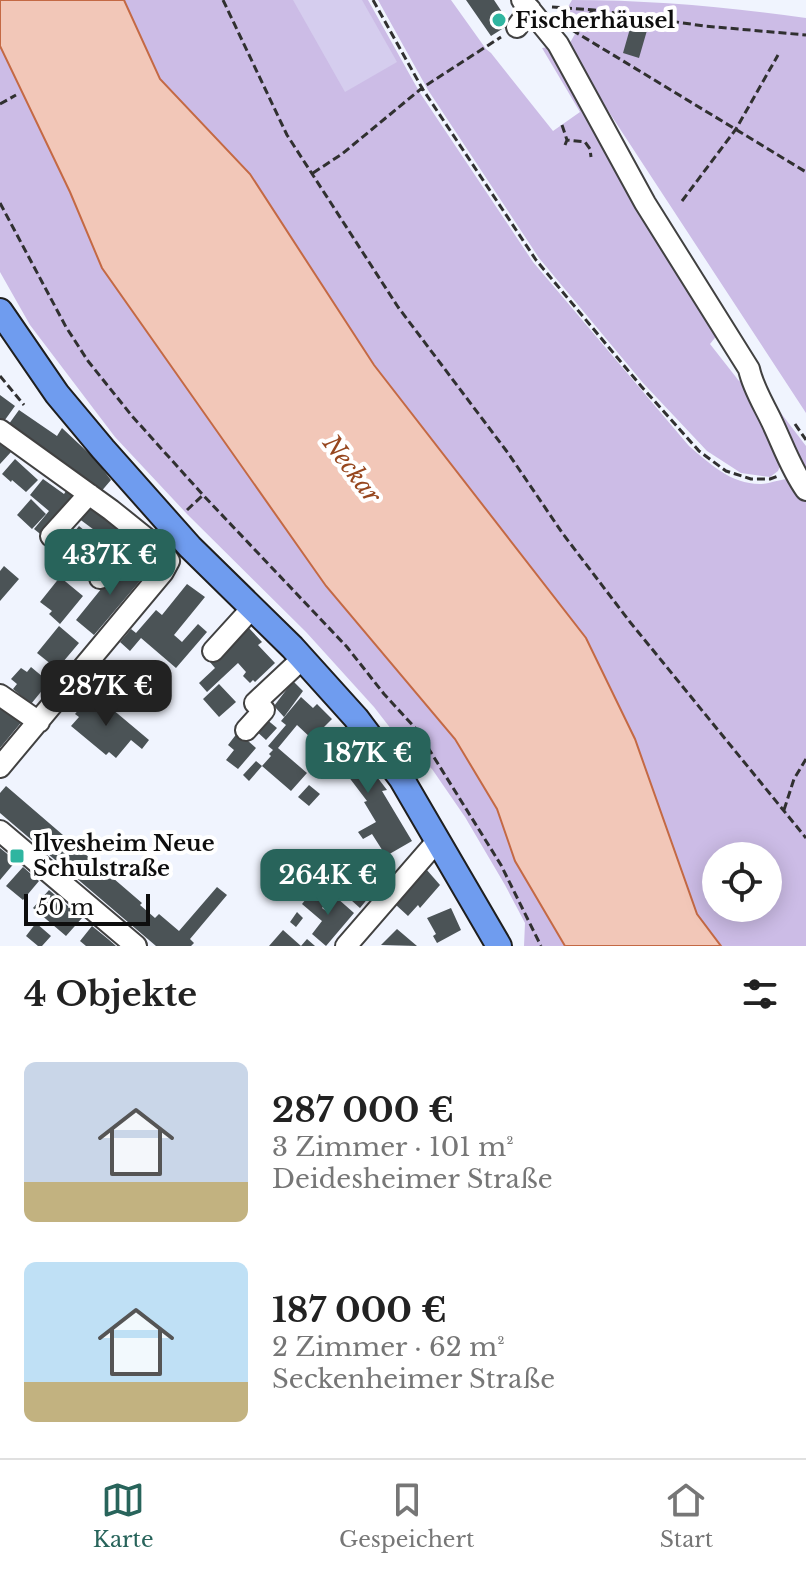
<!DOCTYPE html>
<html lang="de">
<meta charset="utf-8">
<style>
body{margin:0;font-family:"Libre Baskerville",serif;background:#f2f2f2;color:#222;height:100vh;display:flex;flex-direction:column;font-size:30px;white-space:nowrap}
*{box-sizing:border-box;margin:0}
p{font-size:26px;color:#767676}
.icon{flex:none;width:44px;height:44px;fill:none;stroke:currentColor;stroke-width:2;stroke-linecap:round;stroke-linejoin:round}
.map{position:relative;height:946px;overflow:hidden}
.sheet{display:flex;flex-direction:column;background:#fff;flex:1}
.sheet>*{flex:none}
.controls{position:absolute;left:702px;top:842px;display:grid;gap:16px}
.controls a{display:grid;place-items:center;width:80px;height:80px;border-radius:50%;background:#fff;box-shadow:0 4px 20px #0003;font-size:40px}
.scale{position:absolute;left:24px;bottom:20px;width:126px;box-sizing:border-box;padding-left:8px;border:4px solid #0e0e0e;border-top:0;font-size:22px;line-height:28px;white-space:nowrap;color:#0e0e0e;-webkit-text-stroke:6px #fff;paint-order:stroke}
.price{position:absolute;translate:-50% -68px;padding:0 18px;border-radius:16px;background:#28645b;color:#fff;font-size:26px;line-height:52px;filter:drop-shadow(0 2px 4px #0008)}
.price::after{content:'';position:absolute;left:50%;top:48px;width:24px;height:18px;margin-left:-12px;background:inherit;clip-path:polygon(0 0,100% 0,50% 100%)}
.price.current{background:#222;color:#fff}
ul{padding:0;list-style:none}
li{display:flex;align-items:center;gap:24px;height:200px;padding:0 24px}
li span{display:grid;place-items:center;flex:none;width:224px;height:160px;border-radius:12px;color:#555}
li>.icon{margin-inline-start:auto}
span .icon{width:96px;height:96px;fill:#fffc;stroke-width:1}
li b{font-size:34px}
h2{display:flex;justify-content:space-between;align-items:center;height:96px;padding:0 24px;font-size:34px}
.dock{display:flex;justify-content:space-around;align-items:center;height:112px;border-top:2px solid #e0e0e0;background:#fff;font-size:22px;color:#767676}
.dock a{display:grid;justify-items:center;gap:4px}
.dock .current{color:#28645b}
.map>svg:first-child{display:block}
.green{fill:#ccbce6;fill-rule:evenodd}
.pitch{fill:#d5cdee}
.water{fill:#f2c7b8;stroke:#c46944;stroke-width:2}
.building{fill:#4b5356}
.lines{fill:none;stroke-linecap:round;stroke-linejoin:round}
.minor-casing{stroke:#414141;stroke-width:24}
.major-casing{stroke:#1f1f1f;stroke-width:28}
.path{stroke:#303030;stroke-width:3;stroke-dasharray:8 4;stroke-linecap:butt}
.minor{stroke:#fff;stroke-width:20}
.major{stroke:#6f9cef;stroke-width:24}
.poi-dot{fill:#2fb5a0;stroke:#fff;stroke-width:3}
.labels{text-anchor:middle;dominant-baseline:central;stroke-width:8;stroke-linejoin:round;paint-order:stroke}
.poi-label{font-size:22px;font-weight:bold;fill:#0e0e0e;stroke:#fff;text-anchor:start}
.water-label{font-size:24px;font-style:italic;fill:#97471f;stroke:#fff}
</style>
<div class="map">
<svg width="806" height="946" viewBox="0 0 806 946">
<rect width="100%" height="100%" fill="#f0f4fe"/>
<!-- green -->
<path class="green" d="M124 0H368L420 93 533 262 689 446C710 464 732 485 762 484 774 483 782 478 794 479L806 496V946H721L697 914 635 739 374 365 250 175 160 79ZM716 856H768V908H716Z
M378 0H451L486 49 491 53 553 131 580 112 542 48 549 47 718 334 710 344 739 381 745 378 782 461 778 471 770 477 741 473 707 451 643 383 539 258 428 90Z
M572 0C650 0 728 7 806 18V413L567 48 583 20 564 14Z
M0 46 70 192 102 268 326 586 455 739 497 809 515 861 565 946H524L525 923 505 885 465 817 432 769 405 747 374 707 306 632 187 514 115 437 30 325 0 272Z
M758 383 806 446V480Z"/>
<!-- pitch -->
<path class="pitch" d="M293 0H362L397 62 345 92Z"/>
<!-- water -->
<path class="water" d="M0 0H124L160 79 250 174 374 365 586 638 635 739 697 914 721 946H565L515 861 497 809 455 739 326 586 102 268 70 192 0 46Z"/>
<!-- building -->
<path class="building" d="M466 0H494L510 24 491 36Z
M631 25 648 27 639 58 623 53Z
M0 395 15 406 2 424 0 423Z
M19 410 57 436 62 428 95 459 111 480 99 494 6 428Z
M0 444 11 452 0 464Z
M15 459 38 480 26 492 12 480 11 482 2 474Z
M43 479 64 494 66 491 78 500 44 537 34 529 49 511 30 495Z
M31 499 46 514 32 529 17 515Z
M89 505 120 530 109 541 78 518Z
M79 526 102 545 103 543 113 551 88 576 58 552Z
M123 562 129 567 132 564 145 575 94 635 76 620Z
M4 566 19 579 0 601V571Z
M60 577 83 596 60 624 49 614 52 611 40 602Z
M187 584 205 597 174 635 182 642 198 624 207 632 176 668 141 638 130 651 120 642 131 629 136 633 156 610 162 615Z
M59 626 79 643 57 669 37 653Z
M247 626 262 642 258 645 275 663 255 682 253 680 250 683 243 676 246 672 238 663 207 692 199 683 215 668 209 661Z
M31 667 49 682 31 704 13 689 17 684 11 679 21 668 27 672Z
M293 681 303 691 284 717 274 706Z
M219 684 236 702 219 717 203 699Z
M93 693 149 740 142 749 131 740 116 758 109 752 106 755 71 726 79 717 75 714Z
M301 697 313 708 317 704 332 719 312 739 297 725 278 748 307 773 291 791 262 766 249 781 243 775 256 761 262 766 271 756 269 754 273 750 268 746 286 725 281 721Z
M0 700 24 719 0 748Z
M265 718 277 728 266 740 254 729Z
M335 730 363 762 365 761 387 790 382 791 412 841 386 856 372 834 363 839 358 832 376 822 364 802 367 801 348 776 346 777 318 745Z
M238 732 256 748 238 769 226 760 234 750 228 745Z
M309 785 320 794 309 806 298 797Z
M6 786 142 903 140 905 155 918 159 914 179 931 217 887 227 895 190 939 194 943 191 946H156L0 813V793Z
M0 848 16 861 0 880Z
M23 867 39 881 23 900 6 886Z
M426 869 440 885 420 908 418 905 408 916 396 905Z
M352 883 369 897 360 908 343 893Z
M49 890 82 918 66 936 33 908Z
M313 890 327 902 322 908 326 911 337 898 354 913 326 946 312 934 322 921 302 904Z
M451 908 461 930 437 943 433 936 436 934 427 918Z
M297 912 303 918 296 927 290 922Z
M36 923 51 936 42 946H38L26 936Z
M92 926 108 939 116 946H86L80 941Z
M397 929 417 946 381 945Z
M283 930 301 946 307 939 315 946H269Z"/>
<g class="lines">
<!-- minor casing -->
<g class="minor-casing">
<path id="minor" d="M522 0 558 44 645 203 749 369C753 388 764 405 772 422 783 445 791 469 806 490
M517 27 530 9
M0 430 111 510 162 551 169 561 163 572 0 767
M51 536 89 494
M100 578 138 533
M213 651 253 607
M0 695 39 722
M246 730 264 710 255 703 303 658
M0 831 136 946
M346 946 438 840"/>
</g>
<!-- major casing -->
<g class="major-casing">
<path id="major" d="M0 311 57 394 103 449 190 547 292 647 356 718 401 778 499 946"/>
</g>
<!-- path -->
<path class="path" d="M223 0 287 135 398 307 508 453 563 534 630 622 806 838
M373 0 422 88 536 260 641 386 699 451 726 471 751 479H770L778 476
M552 7 594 10 704 26 806 35
M572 30 806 172
M574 31 593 10
M0 104 16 95
M562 125 567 140
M565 145 567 140 585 142 590 149 591 157
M313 173 342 154 422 88 501 37
M682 201 736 129 778 55
M0 203 66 327 88 361 132 416 203 495 347 647 384 694 417 730 501 865 541 946
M0 376 24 405
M795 424 806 440
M187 510 203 495
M784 810 794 779 806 759"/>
<!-- minor -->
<use href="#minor" class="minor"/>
<!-- major -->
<use href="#major" class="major"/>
</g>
<!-- markers -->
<g class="poi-dot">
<circle cx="499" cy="20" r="8"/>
<rect x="9" y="848" width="16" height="16" rx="4"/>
</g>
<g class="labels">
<!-- poi labels -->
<g class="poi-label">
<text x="515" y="20">Fischerhäusel</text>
<text x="33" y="843">Ilvesheim Neue<tspan x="33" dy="25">Schulstraße</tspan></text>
</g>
<!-- water labels -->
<g class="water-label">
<text transform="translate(352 469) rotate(53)">Neckar</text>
</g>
</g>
</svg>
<div class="controls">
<a><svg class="icon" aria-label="locate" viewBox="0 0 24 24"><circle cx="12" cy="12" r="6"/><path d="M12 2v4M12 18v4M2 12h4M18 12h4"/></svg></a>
</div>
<div class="scale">50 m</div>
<b class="price" style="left:110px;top:597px">437K €</b>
<b class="price current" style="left:106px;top:728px">287K €</b>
<b class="price" style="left:368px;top:795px">187K €</b>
<b class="price" style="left:328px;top:917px">264K €</b>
</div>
<section class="sheet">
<h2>4 Objekte<svg class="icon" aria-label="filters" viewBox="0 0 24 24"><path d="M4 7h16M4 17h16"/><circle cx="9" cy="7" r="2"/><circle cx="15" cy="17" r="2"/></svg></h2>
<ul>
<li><span style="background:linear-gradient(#c9d6e8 75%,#c2b280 0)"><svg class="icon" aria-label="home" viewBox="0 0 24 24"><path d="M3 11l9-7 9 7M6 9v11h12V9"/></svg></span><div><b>287 000 €</b><p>3 Zimmer · 101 m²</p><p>Deidesheimer Straße</p></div></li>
<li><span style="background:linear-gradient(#bfe0f5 75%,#c2b280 0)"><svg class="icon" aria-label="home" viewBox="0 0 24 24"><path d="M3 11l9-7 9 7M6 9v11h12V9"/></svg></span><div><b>187 000 €</b><p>2 Zimmer · 62 m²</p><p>Seckenheimer Straße</p></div></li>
</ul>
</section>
<nav class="dock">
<a class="current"><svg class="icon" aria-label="map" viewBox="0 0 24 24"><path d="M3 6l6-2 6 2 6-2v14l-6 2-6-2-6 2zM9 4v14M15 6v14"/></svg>Karte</a>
<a><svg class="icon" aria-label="saved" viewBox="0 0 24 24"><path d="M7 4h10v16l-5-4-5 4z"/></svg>Gespeichert</a>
<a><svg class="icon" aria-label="home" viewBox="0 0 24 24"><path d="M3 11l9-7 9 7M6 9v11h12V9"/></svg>Start</a>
</nav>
